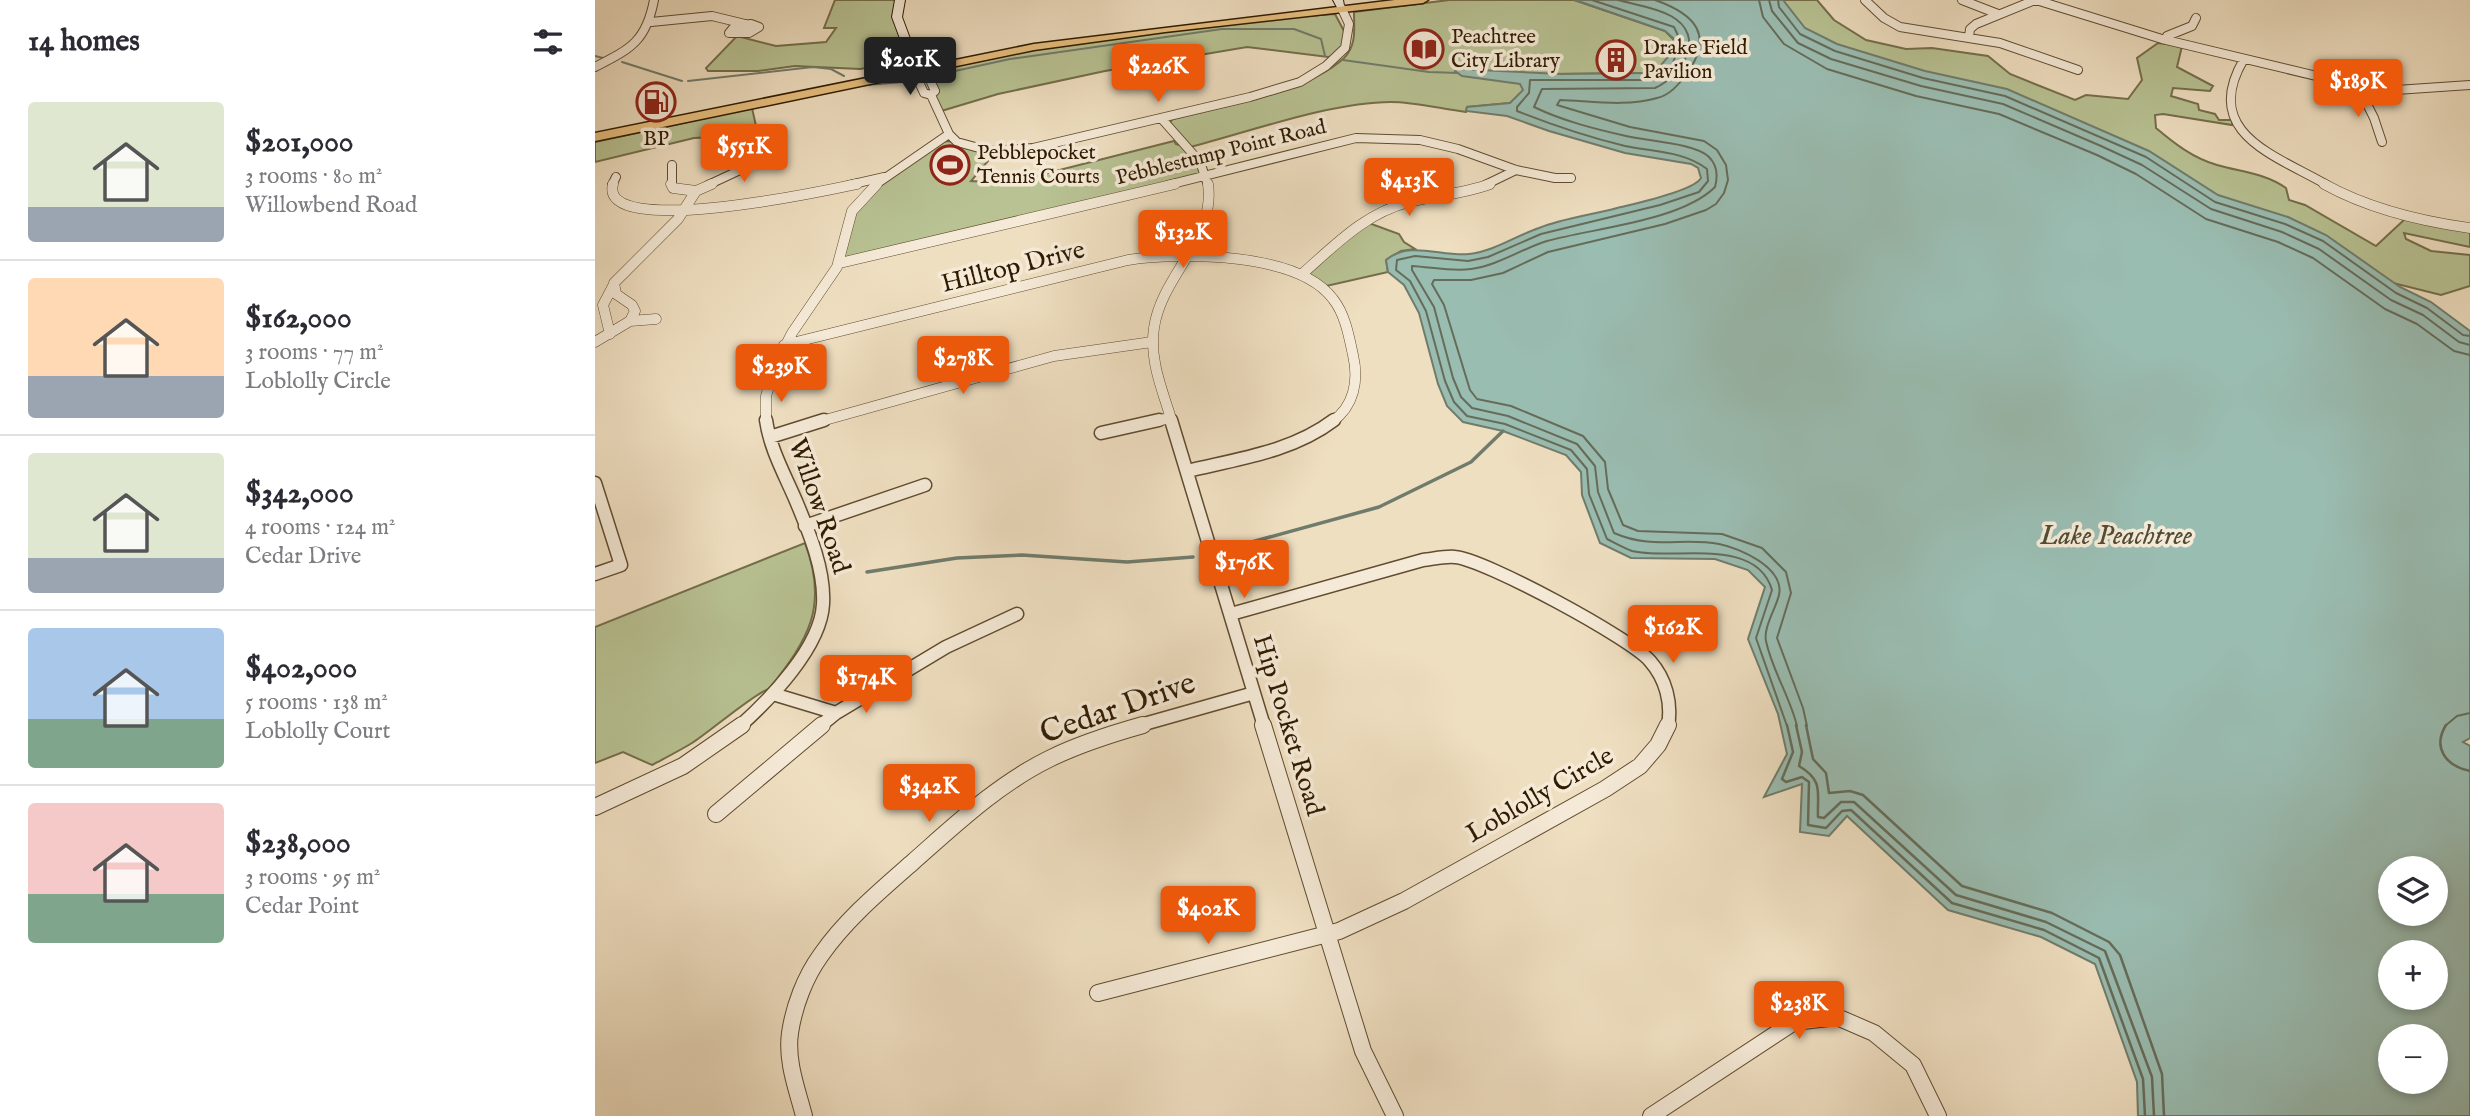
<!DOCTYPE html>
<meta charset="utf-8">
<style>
body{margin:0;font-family:"IM FELL English",serif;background:#f7f7f7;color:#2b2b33;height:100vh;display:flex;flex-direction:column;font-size:26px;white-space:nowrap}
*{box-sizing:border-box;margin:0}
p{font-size:23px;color:#7c7c81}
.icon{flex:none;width:38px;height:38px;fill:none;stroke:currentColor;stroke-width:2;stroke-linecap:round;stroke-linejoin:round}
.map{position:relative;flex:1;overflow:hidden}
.drawer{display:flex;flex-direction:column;background:#fff;width:595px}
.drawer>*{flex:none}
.buttons{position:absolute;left:1783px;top:856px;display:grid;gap:14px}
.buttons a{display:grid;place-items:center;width:70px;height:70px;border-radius:50%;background:#fff;box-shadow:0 4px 10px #0003;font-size:35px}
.price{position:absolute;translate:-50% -60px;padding:0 16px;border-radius:7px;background:#ea580c;color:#fff;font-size:23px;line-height:46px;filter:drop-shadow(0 2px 4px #0008)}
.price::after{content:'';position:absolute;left:50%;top:42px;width:21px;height:16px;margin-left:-10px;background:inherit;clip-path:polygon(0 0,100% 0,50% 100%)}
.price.on{background:#222;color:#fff}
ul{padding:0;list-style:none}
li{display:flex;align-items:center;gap:21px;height:175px;padding:0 28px}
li+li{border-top:2px solid #e1e1e2}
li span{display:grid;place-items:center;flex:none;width:196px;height:140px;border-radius:7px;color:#555}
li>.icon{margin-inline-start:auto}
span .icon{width:84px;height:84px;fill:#fffc;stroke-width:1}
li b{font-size:30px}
h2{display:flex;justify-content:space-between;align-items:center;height:84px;padding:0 28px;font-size:30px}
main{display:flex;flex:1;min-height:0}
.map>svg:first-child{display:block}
.green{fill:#b8c293;stroke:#746e4a;stroke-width:2}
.water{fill:#9abdb2;stroke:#707c6b;stroke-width:2;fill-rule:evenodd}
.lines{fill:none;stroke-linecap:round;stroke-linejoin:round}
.shore-far1{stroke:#656c59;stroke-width:2}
.shore{stroke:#656c59;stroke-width:2.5}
.stream-far1{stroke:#707c6b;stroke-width:2}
.stream{stroke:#707c6b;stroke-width:3.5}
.street-far3-casing{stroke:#604c30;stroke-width:10}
.street-far2-casing{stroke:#604c30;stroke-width:11}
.street-far1-casing{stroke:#604c30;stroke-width:15}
.street-casing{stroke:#604c30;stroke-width:18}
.secondary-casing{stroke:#301b00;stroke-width:2}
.primary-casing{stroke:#301b00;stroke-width:3}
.street-far3{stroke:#f5ead7;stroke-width:8}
.street-far2{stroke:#f5ead7;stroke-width:10}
.street-far1{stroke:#f5ead7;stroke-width:12}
.street{stroke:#f5ead7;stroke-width:16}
.secondary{fill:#f5ead7;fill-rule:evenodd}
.primary{fill:#e8c080;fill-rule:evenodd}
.labels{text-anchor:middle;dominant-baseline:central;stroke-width:7;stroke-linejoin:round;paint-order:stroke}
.far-poi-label{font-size:21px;fill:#301b00;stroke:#f5ead7;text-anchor:start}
.far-street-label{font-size:21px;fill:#301b00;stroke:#f5ead7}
.street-label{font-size:26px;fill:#301b00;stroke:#f5ead7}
.water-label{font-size:28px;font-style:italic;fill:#504c35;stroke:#f5ead7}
.near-street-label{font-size:32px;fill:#301b00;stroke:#f5ead7}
</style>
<main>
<section class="drawer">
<h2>14 homes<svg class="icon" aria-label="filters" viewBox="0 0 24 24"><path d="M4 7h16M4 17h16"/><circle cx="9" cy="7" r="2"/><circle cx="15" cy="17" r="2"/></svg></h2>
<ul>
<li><span style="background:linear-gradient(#dfe7d0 75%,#9aa5b1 0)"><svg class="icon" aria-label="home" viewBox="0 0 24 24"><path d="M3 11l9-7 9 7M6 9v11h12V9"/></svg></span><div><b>$201,000</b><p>3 rooms · 80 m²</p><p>Willowbend Road</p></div></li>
<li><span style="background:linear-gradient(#ffd9b3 70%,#9aa5b1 0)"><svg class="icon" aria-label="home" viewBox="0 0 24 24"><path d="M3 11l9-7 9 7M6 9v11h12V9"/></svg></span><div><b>$162,000</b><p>3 rooms · 77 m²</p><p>Loblolly Circle</p></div></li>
<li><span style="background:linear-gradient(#dfe7d0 75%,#9aa5b1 0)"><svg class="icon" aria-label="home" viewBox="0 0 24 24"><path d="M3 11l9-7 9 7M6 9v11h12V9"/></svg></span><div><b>$342,000</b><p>4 rooms · 124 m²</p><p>Cedar Drive</p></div></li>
<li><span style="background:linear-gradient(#a9c7e8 65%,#7fa58c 0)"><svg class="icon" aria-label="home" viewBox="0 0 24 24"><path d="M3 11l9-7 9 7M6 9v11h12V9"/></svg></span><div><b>$402,000</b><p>5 rooms · 138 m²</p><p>Loblolly Court</p></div></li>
<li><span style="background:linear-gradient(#f6c9c9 65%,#7fa58c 0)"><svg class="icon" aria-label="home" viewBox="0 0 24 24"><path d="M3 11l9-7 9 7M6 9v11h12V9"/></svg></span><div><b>$238,000</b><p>3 rooms · 95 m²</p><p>Cedar Point</p></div></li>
</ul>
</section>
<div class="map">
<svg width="1875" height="1116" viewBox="0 0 1875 1116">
<rect width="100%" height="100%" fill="#efdfc1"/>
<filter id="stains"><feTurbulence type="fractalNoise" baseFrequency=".00286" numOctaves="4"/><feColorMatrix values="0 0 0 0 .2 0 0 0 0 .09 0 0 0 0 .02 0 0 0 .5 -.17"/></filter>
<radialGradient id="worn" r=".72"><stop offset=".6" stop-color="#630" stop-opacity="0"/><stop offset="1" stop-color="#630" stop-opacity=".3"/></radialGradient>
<!-- green -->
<path class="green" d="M240 0H305L302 9 313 58 307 62 265 69 200 66 163 71H113L111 68 142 36 181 46 231 42 241 28H229Z
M854 0H979L1070 31 1080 41C1079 53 1066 69 1055 73L951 74 915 103 872 107 871 112C847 109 819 102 796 102 736 102 654 132 595 147L612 175 245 263 254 216 289 177 344 142 354 141 398 155 376 181 413 183 579 141 581 144 593 147 575 122 578 119C628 106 711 93 749 58 762 45 759 28 759 12Z
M1181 0H1222L1239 20 1271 40 1311 49 1337 48 1393 56 1415 74 1480 100 1491 95 1533 99 1547 80 1542 58 1563 43 1587 46 1582 67 1618 86 1615 91 1578 88 1576 96 1603 104 1604 110 1620 114 1624 120H1638L1637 125 1568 114 1560 115 1561 128C1580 144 1598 158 1622 165 1646 172 1670 173 1691 188L1694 200 1710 205 1781 246 1811 218 1875 229V247L1809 233 1811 239 1836 251 1875 255V286L1846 295 1782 279 1229 44 1210 32Z
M740 14 749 31 750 48 741 58 652 47 510 71 403 94 343 112 336 95 340 91 330 69C465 44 603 22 740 14Z
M157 108 163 135 99 138 0 162V142Z
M771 222 804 234 809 242 820 249 806 251 791 260 793 272 727 287 706 275Z
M210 543C234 607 213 640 174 689 162 691 112 734 97 743 84 751 70 758 57 765L28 752 0 763V627Z"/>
<!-- water -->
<path class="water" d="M980 0H1188L1210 28 1242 44 1330 71 1412 89 1554 151 1623 195 1693 217 1731 235 1805 287 1836 302 1875 331V738L1868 742 1875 746V1116H1543L1542 1082 1500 964 1446 937 1353 910 1252 816 1234 836 1205 832 1207 784 1169 797 1192 754 1183 714 1153 639 1170 587 1153 570 1120 559 1036 558 1005 543 987 495 986 472 971 455 908 431 868 422 852 406 843 384 824 313 809 285 793 272 791 260C815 240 846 257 874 254 900 251 920 236 944 228 969 218 997 215 1022 208 1039 204 1099 191 1106 178L1103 168 1096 164 1030 153 954 131 912 116 871 111 872 107 915 103 928 90 925 84 867 76 860 71 863 69 966 74 1055 73 1061 71 1079 50 1078 38 1070 31ZM1796 868H1841V914H1796ZM1796 952H1841V998H1796ZM1796 1036H1841V1082H1796Z"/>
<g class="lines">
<!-- shore-far1 -->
<path class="shore-far1" d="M997 0 1079 27 1086 42 1077 65 1056 80H935L934 93 922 107V111C957 125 993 137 1030 146 1058 152 1089 151 1112 169L1113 181 1104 192 1065 205 946 234 893 257 873 261 820 256 802 260 801 270 815 281 831 311 850 381 859 402 872 416 910 424 976 450 992 469 994 494 1012 539C1020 543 1029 548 1037 551 1076 561 1161 535 1177 590L1161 638 1192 726
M1023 0C1041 5 1060 7 1076 16 1112 36 1088 75 1060 88L947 89 939 107C968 121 1000 129 1031 136 1051 141 1100 143 1114 157 1122 165 1123 176 1120 187 1086 221 999 228 952 241 926 249 904 265 876 269 858 272 836 267 817 266V270L839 307 858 378 866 397 877 408 913 416 982 444 1000 466 1003 492 1019 533C1058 550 1087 537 1124 544 1145 548 1190 568 1184 595 1181 608 1168 628 1171 641 1177 670 1195 697 1202 726
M1060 0C1100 14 1120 35 1091 75 1083 85 1075 95 1062 98 1031 107 996 101 965 100L962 105 1035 127 1109 141 1122 150 1131 165 1133 180 1129 193 1121 204 1111 210 1070 224 953 252 908 273 876 280H839L837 284 849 305 875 390 882 399 916 406 988 436 1010 462 1013 489 1028 525 1043 531 1127 534 1167 548 1191 572 1196 593 1182 638 1208 708 1212 726
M1164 0 1168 17 1189 44 1232 69 1321 96 1404 114 1502 155 1541 174 1611 219 1683 242 1718 258 1790 309 1822 324 1859 351 1875 355
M1174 0 1177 11 1203 43 1236 59 1326 86 1408 104 1506 146 1547 165 1616 209 1687 232 1724 249 1796 300 1828 315 1864 342 1875 345
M1183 0 1184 7 1205 34 1240 51 1328 78 1410 96 1551 157 1620 202 1690 224 1728 241 1801 293 1832 308 1868 335 1875 336
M1850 726 1862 716 1875 713"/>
<!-- shore -->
<path class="shore" d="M1192 725 1198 752 1187 779 1191 782 1207 777 1214 782 1213 825 1231 828 1247 811 1256 810 1357 903 1449 930 1504 958 1548 1079 1550 1116
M1201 725 1207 752 1204 766C1229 781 1222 792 1223 817L1229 818 1246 802H1259L1361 895 1451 922 1510 951 1557 1077 1559 1116
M1211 725 1218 759 1231 773 1234 793 1255 791 1268 795 1367 886 1457 913 1514 942 1525 955 1567 1074 1569 1116
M1851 725C1837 748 1851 766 1875 771"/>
<!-- stream-far1 -->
<path class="stream-far1" d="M0 56 8 58
M748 60 834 72 863 73
M27 62 87 81
M337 76 415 59 627 29H699L726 39 730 56
M93 81 218 67 236 69 249 76
M270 85 319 81"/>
<!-- stream -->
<path class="stream" d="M624 551 784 507 876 462 908 431
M272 572 362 558 427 555 532 562 598 557"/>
<!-- street-far3 casing -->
<g class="street-far3-casing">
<path id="street-far3" d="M1270 0 1289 18 1305 27 1405 43 1483 70
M1367 0 1403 14
M1441 0 1567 39 1763 86 1801 90 1875 85
M56 22 117 16 150 24
M156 24 164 27 154 33H134L139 27Z
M1374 37 1375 29 1381 24 1440 0
M1571 40 1572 36 1597 26 1601 18
M1649 59C1605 133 1680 155 1732 185
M0 67C35 49 51 42 59 0
M330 69 340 91 336 95
M319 71 329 93 336 95 354 134 362 142 395 151 438 148 655 97 705 82 731 66 750 48 754 24 747 9
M1763 86 1779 118 1787 142
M566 118 605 162 613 185
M17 185 21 177
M77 185V165
M113 185 158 164 157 151
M254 185 289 177
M280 185 354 134
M573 185 761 138 825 140 863 149 921 170 960 178H976
M890 185 921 170"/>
</g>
<!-- street-far2 casing -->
<g class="street-far2-casing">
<path id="street-far2" d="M18 184C3 240 234 190 262 184
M76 184 78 188 101 191 117 184
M1729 184C1774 209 1824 221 1875 228
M245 263 580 184
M706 275C739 246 770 213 814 202 841 195 869 194 895 184
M35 321 61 319
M15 334 8 305 19 284
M0 342 35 321 40 311 37 305 21 294 19 283 83 219 101 191
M189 345 533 260C585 252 703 252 738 299 750 314 754 336 758 355 764 381 759 406 737 422
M171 422V396L181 364 197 333 242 267 257 211 282 184
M223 422 459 356 557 342
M556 422 575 418
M577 422C568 391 554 361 559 328 566 276 621 239 613 184"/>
</g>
<!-- street-far1 casing -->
<g class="street-far1-casing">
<path id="street-far1" d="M576 420 669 726
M506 433 564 420
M175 437 229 420
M592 471C642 459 697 452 739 420
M0 483 26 565 0 574
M210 526 330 485
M636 614 828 560C838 559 850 556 860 557 889 559 1037 639 1055 661 1071 679 1077 703 1073 726
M178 694 241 713
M145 726C175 699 226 647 228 604 230 570 214 532 201 501 190 475 175 449 171 420
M225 726 241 713 351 647 422 614
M542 726 659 693"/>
</g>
<!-- street casing -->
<g class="street-casing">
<path id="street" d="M668 725 768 1051 800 1116
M0 807 88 766 147 725
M121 814 227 725
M503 993 744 931 809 901 1010 789 1045 766 1063 745 1073 725
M209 1116C202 1089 191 1061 195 1033 199 1006 210 977 226 955 251 919 286 890 319 861 361 824 403 784 454 759 484 744 516 734 548 725
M1056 1116 1199 1022 1242 1017 1279 1033 1318 1065 1343 1116"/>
</g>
<!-- secondary casing -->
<g class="secondary-casing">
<path id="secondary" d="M300 0H310L307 17 317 44 314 50 324 71 323 73H315L304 50 307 44 297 17Z
M738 0H748L750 11H744Z"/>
</g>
<!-- primary casing -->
<g class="primary-casing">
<path id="primary" d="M800 0H833L828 3 570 32 439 50 0 141V133L439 44Z"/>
</g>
<!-- street-far3 -->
<use href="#street-far3" class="street-far3"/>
<!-- street-far2 -->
<use href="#street-far2" class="street-far2"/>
<!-- street-far1 -->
<use href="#street-far1" class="street-far1"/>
<!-- street -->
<use href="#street" class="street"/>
<!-- secondary -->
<use href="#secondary" class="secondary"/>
<!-- primary -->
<use href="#primary" class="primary"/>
</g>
<!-- icons -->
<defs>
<g id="library-ring" transform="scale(2.0125)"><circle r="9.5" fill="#f5ead7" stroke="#8f2418" stroke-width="1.5"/><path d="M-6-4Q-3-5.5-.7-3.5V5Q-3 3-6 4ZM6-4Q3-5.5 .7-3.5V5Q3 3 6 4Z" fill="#8f2418"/></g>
<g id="building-ring" transform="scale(2.0125)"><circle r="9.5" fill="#f5ead7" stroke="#8f2418" stroke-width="1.5"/><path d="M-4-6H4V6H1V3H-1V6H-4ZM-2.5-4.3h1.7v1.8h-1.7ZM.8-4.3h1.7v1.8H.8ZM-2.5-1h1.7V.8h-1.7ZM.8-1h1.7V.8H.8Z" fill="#8f2418"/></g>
<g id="fuel-ring" transform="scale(2.0125)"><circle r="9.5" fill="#f5ead7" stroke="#8f2418" stroke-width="1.5"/><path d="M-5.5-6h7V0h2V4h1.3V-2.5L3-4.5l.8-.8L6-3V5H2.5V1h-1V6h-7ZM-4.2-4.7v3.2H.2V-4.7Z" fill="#8f2418"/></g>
<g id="stadium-ring" transform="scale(2.0125)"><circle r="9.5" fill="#f5ead7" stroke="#8f2418" stroke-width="1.5"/><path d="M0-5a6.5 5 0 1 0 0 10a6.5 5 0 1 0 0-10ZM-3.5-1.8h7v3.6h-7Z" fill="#8f2418"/></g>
</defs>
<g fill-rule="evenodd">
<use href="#library-ring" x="829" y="49"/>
<use href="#building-ring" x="1021" y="60"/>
<use href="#fuel-ring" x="61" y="102"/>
<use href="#stadium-ring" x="355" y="165"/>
</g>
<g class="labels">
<!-- far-poi labels -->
<g class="far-poi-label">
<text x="856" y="37">Peachtree<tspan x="856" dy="24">City Library</tspan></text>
<text x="1048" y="48">Drake Field<tspan x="1048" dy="24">Pavilion</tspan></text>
<text x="61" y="139" text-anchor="middle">BP</text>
<text x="382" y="153">Pebblepocket<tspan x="382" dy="24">Tennis Courts</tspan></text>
</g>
<!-- far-street labels -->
<g class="far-street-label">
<text transform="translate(626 153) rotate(-14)">Pebblestump Point Road</text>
</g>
<!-- street labels -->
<g class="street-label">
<text transform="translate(418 267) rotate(-14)">Hilltop Drive</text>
<text transform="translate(224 506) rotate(71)">Willow Road</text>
<text transform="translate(693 725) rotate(73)">Hip Pocket Road</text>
<text transform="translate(945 795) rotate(-30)">Loblolly Circle</text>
</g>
<!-- water labels -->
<g class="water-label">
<text x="1521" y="536">Lake Peachtree</text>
</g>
<!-- near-street labels -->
<g class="near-street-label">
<text transform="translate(523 709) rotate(-19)">Cedar Drive</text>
</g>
</g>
<rect width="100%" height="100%" filter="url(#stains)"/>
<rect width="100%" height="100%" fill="url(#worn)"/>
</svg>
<div class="buttons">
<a><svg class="icon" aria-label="layers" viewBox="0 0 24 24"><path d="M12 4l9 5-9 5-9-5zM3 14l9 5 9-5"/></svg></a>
<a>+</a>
<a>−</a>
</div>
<b class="price on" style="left:315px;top:97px">$201K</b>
<b class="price" style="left:563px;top:104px">$226K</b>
<b class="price" style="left:1763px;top:119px">$189K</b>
<b class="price" style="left:149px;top:184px">$551K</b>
<b class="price" style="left:814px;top:218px">$413K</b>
<b class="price" style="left:588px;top:270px">$132K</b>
<b class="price" style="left:368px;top:396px">$278K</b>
<b class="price" style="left:186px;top:404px">$239K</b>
<b class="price" style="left:649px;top:600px">$176K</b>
<b class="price" style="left:1078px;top:665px">$162K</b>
<b class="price" style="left:271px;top:715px">$174K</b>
<b class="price" style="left:334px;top:824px">$342K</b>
<b class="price" style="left:613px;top:946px">$402K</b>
<b class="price" style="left:1204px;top:1041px">$238K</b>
</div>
</main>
